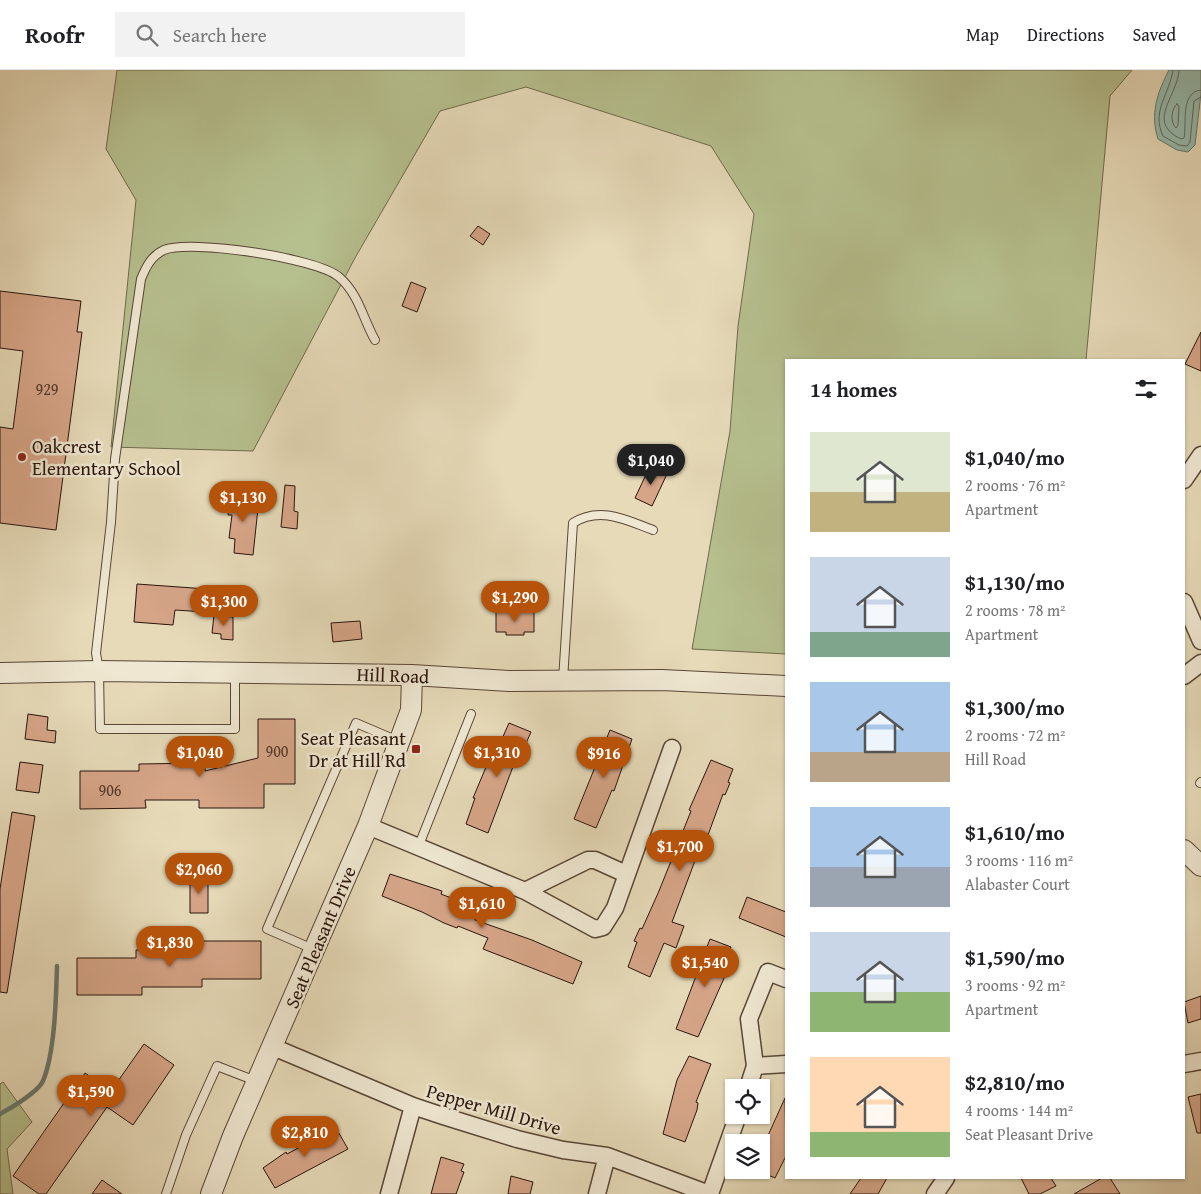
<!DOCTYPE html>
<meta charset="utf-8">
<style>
body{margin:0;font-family:"Gentium Book Plus",serif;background:#f2f2f2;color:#202124;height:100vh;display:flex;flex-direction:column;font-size:19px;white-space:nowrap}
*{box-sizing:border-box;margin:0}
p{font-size:16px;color:#757577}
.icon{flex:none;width:28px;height:28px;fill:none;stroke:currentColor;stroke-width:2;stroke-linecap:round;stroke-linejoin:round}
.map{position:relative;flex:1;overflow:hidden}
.details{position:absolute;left:785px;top:289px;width:400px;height:820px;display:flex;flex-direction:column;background:#fff;border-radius:0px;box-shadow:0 1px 4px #0004}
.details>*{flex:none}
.controls{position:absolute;left:725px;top:1009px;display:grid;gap:10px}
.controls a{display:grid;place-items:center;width:45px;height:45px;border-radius:0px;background:#fff;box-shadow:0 1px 4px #0004;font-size:25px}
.price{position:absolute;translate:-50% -42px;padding:0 11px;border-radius:18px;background:#b45309;color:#fff;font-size:16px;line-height:32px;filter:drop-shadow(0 1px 2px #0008)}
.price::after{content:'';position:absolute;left:50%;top:30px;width:15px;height:11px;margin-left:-8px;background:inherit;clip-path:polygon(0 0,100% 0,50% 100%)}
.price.selected{background:#222;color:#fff}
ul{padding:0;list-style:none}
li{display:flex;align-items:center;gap:15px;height:125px;padding:0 25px}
li span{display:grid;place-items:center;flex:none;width:140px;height:100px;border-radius:0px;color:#555}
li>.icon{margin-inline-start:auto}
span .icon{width:60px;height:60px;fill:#fffc;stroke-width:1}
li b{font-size:21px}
h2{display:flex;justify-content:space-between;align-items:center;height:60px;padding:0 25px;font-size:21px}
header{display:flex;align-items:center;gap:30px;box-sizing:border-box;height:70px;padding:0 25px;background:#fff;border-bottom:1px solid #e0e0e0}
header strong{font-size:24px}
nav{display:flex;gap:28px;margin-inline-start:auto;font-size:18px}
.search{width:350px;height:45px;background:#f2f2f2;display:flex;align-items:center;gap:12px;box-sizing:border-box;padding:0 18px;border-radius:0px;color:#757577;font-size:19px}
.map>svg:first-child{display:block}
.green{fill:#b6bf8e;stroke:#706a4c}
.water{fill:#96bbae;stroke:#6a786d}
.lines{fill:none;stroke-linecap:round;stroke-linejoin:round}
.shore{stroke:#60685c;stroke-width:1}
.stream{stroke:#6a786d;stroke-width:4.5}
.building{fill:#d6a588;stroke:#29140b}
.service-casing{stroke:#584636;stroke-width:10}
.minor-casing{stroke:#584636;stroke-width:19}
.tertiary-casing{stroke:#584636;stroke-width:22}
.service{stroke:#efe7d1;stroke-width:8}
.minor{stroke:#efe7d1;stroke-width:16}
.tertiary{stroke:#efe7d1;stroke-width:20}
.poi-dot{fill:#8f2418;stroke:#efe7d1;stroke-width:2}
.labels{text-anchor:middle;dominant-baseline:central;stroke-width:5;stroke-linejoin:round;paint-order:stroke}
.number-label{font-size:16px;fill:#54382a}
.poi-label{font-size:19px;fill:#29140b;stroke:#efe7d1;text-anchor:start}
.street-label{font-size:19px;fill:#29140b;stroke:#efe7d1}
</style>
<header>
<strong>Roofr</strong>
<div class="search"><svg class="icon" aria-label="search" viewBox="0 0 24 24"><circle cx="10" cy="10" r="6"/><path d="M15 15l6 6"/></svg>Search here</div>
<nav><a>Map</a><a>Directions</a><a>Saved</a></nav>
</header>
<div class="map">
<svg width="1201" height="1124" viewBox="0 0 1201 1124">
<rect width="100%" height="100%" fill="#e6dab8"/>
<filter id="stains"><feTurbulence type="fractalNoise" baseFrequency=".004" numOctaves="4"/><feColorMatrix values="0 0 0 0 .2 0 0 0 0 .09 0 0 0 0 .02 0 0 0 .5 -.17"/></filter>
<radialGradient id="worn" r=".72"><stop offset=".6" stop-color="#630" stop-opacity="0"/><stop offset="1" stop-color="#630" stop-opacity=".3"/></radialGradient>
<!-- green -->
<path class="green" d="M117 0H1132L1110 26 1086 290H786V584L692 579 730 361 738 256 754 144 711 76 526 17 440 41 355 188 253 381 111 377 136 130 106 79Z
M3 1012 32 1052 7 1079 13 1124H0V1014Z"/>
<!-- water -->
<path class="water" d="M1169 0H1201V23L1195 75 1188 82 1177 80 1158 69C1150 44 1157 23 1169 0Z"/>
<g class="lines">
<!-- shore -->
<path class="shore" d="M1173 0C1170 24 1151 40 1163 66L1179 75 1187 76 1190 72 1194 31 1201 27
M1179 0C1178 26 1145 52 1181 69L1184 68C1187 53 1180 22 1201 20
M1177 34 1179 36 1178 55 1176 58C1170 52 1171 39 1177 34Z"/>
<!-- stream -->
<path class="stream" d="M0 1044C11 1038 38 1022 43 1011 55 982 56 929 57 896"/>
</g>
<!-- building -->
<path class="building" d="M478 156 490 164 483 175 470 166Z
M411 212 426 218 417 242 402 236Z
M0 221 81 231 77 262H82L56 460 0 453V357L13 359 23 281 0 278Z
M1201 262V301L1185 294Z
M650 396 667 404 652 436 635 428Z
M285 415 295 416 294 441 298 442 297 459 281 457Z
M230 426 259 429 253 485 234 483 235 469 229 468 232 445H228Z
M137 514 207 519 205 542 175 540 173 555 134 552Z
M496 541 534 542V562H524V565H506V562H496Z
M214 545 233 547V570L221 569V564L212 563Z
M360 551 362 569 333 572 331 553Z
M28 644 48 647 47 660 56 661 55 673 25 669Z
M258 649H295V714H264V738H199V730H145L146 738 80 739V701H139V694L205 693V701L258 688Z
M509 653 531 662 520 687 517 686 488 763 466 754 475 728H473L489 690 495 677 498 678Z
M610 660 632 669 614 721 612 720 596 758 574 749Z
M711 690 733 699 728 712 730 713 725 725 723 724 704 776 696 788 672 852 684 856 676 878 664 873 650 907 628 897 637 872 634 871 640 858 642 859 659 821 691 741 689 740Z
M20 692 43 695 39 723 16 720Z
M12 742 35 746 7 923 0 922V819Z
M390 804 442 821 441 824 479 839 475 850 532 870 582 892 573 914 483 879 488 868 458 856 457 858 444 853 422 842 382 826Z
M208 807V843H190V808Z
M747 827 786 842V867L739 848Z
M710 869 731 877 726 890 729 891 727 896 729 897 698 967 676 959Z
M196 871H261V909H202V917H142V925H77V888H136V880H196Z
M1201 926V949L1188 953 1184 932Z
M144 974 174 995 133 1055 107 1037 46 1124H39L13 1106 85 1003 111 1021Z
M689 986 711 994 696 1032 698 1033 697 1040 685 1072 663 1064 677 1010Z
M1201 1024V1063H1197L1188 1027Z
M785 1028 786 1086 775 1108 761 1102V1081Z
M336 1058 348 1079 275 1118 263 1098 286 1082 287 1084Z
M441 1087 464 1094 461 1101 464 1102 456 1124H431Z
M511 1106 533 1112 530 1124H508Z
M861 1108H887L878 1124H850Z
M1021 1108H1051L1056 1116 1040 1124H1029Z
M1102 1108H1110L1120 1124H1074Z
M102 1110 122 1124H92Z"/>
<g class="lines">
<!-- service casing -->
<g class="service-casing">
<path id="service" d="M235 603V659H100L99 601 96 583 111 452 115 389 141 209C146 197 151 186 164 180 190 169 317 188 339 207 359 224 363 249 375 270
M563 610 573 453C600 436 626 450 653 460
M1200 713 1201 712
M419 775 471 644
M313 879 267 859 356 653 398 671
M166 1124 186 1065 217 996 256 1011"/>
</g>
<!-- minor casing -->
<g class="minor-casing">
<path id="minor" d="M1184 410 1201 385
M1184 532 1201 571
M1184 606 1201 593
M368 756 525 821 588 790H595L626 804
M525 821 595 859 603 857 615 838 672 678
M273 977 413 1036 443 1046 517 1069 563 1080 607 1086 709 1124
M1184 994 1201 991
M755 996 786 994
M748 1018 755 996 749 949 768 902 786 909
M389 1124 413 1036
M597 1124 607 1086
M710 1124 738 1045
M935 1124 946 1108"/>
</g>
<!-- tertiary casing -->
<g class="tertiary-casing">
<path id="tertiary" d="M0 603 99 601 412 605 509 611 662 610 786 616
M1184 780 1201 796
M211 1124 233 1066 368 756 411 640 412 605"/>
</g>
<!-- service -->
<use href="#service" class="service"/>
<!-- minor -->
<use href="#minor" class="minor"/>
<!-- tertiary -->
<use href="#tertiary" class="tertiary"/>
</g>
<!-- markers -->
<g class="poi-dot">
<circle cx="22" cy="387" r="5"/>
<rect x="411" y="674" width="10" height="10" rx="2.5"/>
</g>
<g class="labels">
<!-- number labels -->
<g class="number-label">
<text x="47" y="319">929</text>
<text x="277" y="681">900</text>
<text x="110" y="720">906</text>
</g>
<!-- poi labels -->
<g class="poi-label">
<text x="32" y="376">Oakcrest<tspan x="32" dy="22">Elementary School</tspan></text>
<text x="406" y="668" text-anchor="end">Seat Pleasant<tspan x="406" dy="22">Dr at Hill Rd</tspan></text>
</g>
<!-- street labels -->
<g class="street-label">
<text transform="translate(393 605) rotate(2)">Hill Road</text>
<text transform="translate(320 867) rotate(-67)">Seat Pleasant Drive</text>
<text transform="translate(494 1039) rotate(16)">Pepper Mill Drive</text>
</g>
</g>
<rect width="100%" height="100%" filter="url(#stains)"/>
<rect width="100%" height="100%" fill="url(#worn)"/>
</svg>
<div class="controls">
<a><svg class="icon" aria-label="locate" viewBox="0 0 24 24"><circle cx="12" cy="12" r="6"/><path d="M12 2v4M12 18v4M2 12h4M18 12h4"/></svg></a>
<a><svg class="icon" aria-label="layers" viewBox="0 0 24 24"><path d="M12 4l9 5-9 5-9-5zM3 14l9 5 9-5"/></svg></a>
</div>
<b class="price selected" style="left:651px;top:416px">$1,040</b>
<b class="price" style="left:243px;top:453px">$1,130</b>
<b class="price" style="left:515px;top:553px">$1,290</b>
<b class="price" style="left:224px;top:557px">$1,300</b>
<b class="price" style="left:200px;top:708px">$1,040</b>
<b class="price" style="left:497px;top:708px">$1,310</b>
<b class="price" style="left:604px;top:709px">$916</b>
<b class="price" style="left:680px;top:802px">$1,700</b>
<b class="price" style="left:199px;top:825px">$2,060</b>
<b class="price" style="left:482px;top:859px">$1,610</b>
<b class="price" style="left:170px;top:898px">$1,830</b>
<b class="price" style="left:705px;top:918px">$1,540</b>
<b class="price" style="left:91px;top:1047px">$1,590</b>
<b class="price" style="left:305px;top:1088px">$2,810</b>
<section class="details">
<h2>14 homes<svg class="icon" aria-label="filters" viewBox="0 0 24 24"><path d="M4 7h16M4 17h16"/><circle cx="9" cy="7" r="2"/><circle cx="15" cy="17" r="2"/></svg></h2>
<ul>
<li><span style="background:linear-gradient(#dfe7d0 60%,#c2b280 0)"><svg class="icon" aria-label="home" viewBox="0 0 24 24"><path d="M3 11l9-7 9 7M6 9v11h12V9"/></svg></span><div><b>$1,040/mo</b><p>2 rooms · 76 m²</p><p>Apartment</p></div></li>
<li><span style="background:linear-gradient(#c9d6e8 75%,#7fa58c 0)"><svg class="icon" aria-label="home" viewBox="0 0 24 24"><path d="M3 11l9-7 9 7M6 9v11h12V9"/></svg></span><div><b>$1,130/mo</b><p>2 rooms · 78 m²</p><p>Apartment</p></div></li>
<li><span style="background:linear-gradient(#a9c7e8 70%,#b9a48a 0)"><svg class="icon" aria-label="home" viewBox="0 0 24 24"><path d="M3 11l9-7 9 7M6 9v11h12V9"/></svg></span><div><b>$1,300/mo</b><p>2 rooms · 72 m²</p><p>Hill Road</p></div></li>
<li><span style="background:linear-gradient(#a9c7e8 60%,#9aa5b1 0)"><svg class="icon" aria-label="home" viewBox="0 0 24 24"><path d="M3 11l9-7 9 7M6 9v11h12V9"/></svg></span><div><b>$1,610/mo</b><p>3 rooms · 116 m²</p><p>Alabaster Court</p></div></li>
<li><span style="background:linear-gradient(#c9d6e8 60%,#8fb573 0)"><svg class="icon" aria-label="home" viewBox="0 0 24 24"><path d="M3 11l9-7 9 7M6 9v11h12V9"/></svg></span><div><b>$1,590/mo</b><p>3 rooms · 92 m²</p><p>Apartment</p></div></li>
<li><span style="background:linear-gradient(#ffd9b3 75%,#8fb573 0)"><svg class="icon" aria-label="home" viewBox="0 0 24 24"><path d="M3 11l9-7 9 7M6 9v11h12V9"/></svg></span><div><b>$2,810/mo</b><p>4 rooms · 144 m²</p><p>Seat Pleasant Drive</p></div></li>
</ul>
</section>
</div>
